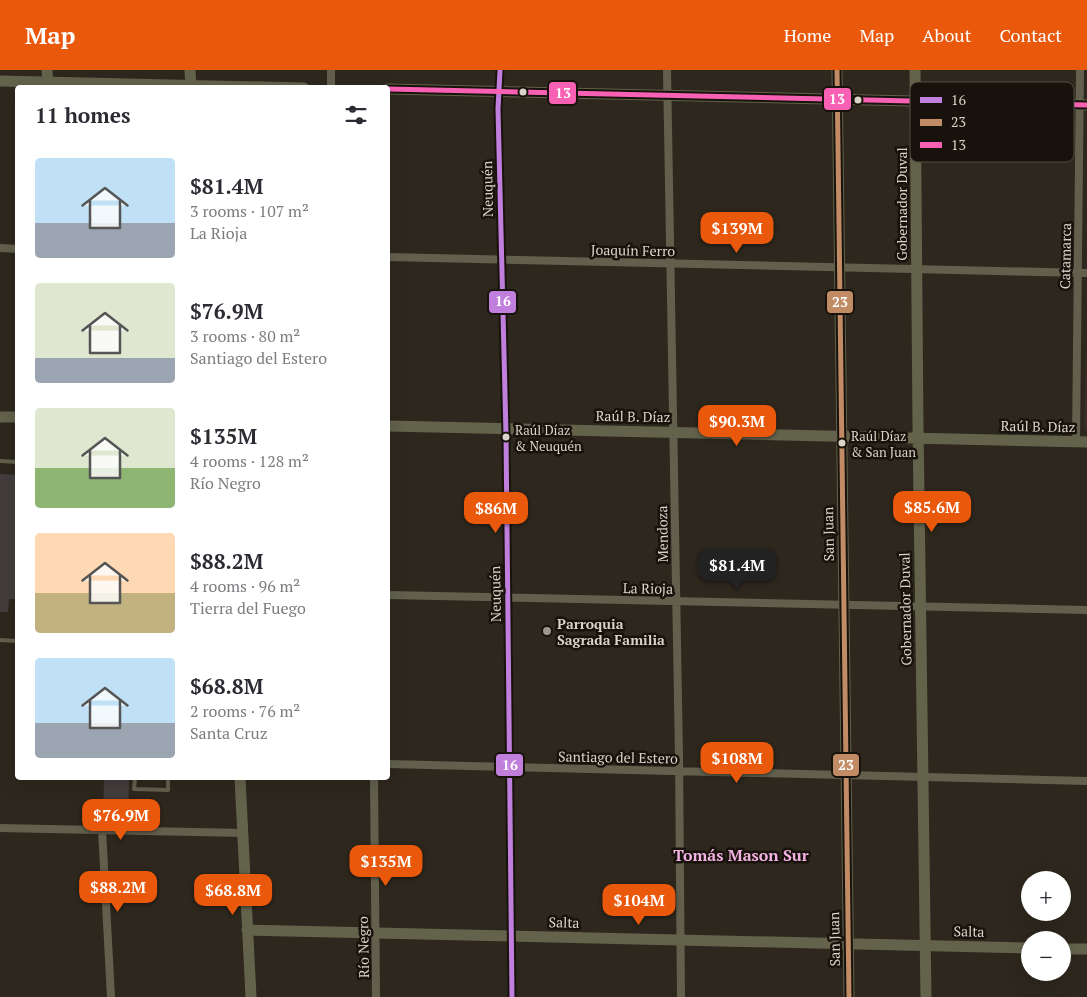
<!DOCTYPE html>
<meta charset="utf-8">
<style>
body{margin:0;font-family:"PT Serif",serif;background:#f7f7f7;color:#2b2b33;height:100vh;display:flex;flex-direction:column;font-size:19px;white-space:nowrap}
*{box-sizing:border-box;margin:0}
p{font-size:16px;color:#7c7c81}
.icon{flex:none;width:28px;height:28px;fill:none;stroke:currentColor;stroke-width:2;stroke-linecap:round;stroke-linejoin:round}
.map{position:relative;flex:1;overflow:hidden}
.side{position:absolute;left:15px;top:15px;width:375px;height:695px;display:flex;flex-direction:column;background:#fff;border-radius:5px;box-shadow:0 5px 20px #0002}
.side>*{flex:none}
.controls{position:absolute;left:1021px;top:801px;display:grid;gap:10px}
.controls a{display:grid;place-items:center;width:50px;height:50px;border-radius:50%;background:#fff;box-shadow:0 5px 20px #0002;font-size:25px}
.price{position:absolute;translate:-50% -42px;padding:0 11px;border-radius:10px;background:#ea580c;color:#fff;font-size:16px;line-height:32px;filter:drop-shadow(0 1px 2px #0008)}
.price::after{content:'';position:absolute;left:50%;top:30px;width:15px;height:11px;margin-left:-8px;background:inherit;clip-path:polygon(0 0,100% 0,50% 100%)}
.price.current{background:#222;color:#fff}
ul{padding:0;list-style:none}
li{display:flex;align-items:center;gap:15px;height:125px;padding:0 20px}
li span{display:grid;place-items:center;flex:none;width:140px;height:100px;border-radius:5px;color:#555}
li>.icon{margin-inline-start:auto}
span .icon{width:60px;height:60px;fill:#fffc;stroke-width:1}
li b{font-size:21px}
h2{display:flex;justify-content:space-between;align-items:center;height:60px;padding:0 20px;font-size:21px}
header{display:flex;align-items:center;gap:30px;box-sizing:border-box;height:70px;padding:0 25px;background:#ea580c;color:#fff}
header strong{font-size:24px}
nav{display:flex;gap:28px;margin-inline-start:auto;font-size:18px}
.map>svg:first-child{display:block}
.industrial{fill:#3d2c27}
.building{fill:#433e3d}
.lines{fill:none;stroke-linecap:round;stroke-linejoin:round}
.lane{stroke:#62604d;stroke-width:4}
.street{stroke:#62604d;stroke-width:8}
.secondary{stroke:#63624b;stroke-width:11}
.bus-1-casing{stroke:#17120b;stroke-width:9}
.bus-2-casing{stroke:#17120b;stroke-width:9}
.bus-3-casing{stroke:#17120b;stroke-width:9}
.bus-1{stroke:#c07fdc;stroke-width:5}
.bus-2{stroke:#c18c65;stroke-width:5}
.bus-3{stroke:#f860b3;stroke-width:5}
.bus-dot{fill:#dad3c8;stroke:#17120b;stroke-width:2}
.poi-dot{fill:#9d978c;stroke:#17120b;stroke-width:2}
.labels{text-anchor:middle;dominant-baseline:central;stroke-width:5;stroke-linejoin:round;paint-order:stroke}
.bus-label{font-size:13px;fill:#dad3c8;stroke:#17120b;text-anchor:start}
.street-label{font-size:14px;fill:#dad3c8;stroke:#17120b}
.poi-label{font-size:14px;font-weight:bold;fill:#dad3c8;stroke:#17120b;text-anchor:start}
.quarter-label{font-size:16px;font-weight:bold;fill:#f4b1e3;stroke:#17120b}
.key{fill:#17120b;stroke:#524c44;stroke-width:1}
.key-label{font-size:14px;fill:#dad3c8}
.line-badge{stroke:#17120b;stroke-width:2}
.badge-label{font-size:14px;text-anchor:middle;font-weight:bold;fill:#fff}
</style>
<header>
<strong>Map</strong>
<nav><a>Home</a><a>Map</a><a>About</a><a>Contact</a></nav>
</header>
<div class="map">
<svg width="1087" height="927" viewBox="0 0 1087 927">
<rect width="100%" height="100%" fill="#2d271d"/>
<!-- industrial -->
<path class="industrial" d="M1087 264V362L1084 359Z"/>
<!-- building -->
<path class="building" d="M0 404 18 405V529H9L8 542H0Z
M104 708H129L128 750H103Z"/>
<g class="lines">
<!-- lane -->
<path class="lane" d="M0 391 18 392
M0 570 18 571
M135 708 134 719 168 720V708"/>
<!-- street -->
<path class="street" d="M331 0V18
M500 0 498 39 506 365 512 927
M667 0 679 686 681 927
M0 178 18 179
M388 187 1087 203
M1076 372 1080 0
M388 525 1087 540
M388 694 1087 711
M374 708 376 927
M0 758 243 763
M102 760 111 927"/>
<!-- secondary -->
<path class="secondary" d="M47 0 48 18
M190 0 191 18
M837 0 849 927
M915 0 918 356 926 927
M0 11 304 18
M388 19 1087 35
M0 347H18
M388 356 1087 372
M240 708 251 927
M247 860 1030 878
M1062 879H1087"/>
<!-- bus-1 casing -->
<g class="bus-1-casing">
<path id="bus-1" d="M500 0 498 39 506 365 512 927"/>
</g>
<!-- bus-2 casing -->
<g class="bus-2-casing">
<path id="bus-2" d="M837 0 849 927"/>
</g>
<!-- bus-3 casing -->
<g class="bus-3-casing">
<path id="bus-3" d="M388 19 1087 35"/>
</g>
<!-- bus-1 -->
<use href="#bus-1" class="bus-1"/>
<!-- bus-2 -->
<use href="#bus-2" class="bus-2"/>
<!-- bus-3 -->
<use href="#bus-3" class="bus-3"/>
</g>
<!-- markers -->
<g class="bus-dot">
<circle cx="523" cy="22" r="4.5"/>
<circle cx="858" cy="30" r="4.5"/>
<circle cx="506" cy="367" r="4.5"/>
<circle cx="842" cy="373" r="4.5"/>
</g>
<circle class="poi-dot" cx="547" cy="561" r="5"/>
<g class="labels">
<!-- bus labels -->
<g class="bus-label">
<text x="515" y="360">Raúl Díaz<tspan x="515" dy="16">&amp; Neuquén</tspan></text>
<text x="851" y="366">Raúl Díaz<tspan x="851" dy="16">&amp; San Juan</tspan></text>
</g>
<!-- street labels -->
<g class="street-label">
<text transform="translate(487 119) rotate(-91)">Neuquén</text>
<text transform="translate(901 134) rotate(-90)">Gobernador Duval</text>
<text transform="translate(633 180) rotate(1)">Joaquín Ferro</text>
<text transform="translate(1065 186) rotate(-89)">Catamarca</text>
<text transform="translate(633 346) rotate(1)">Raúl B. Díaz</text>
<text transform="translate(1038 356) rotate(1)">Raúl B. Díaz</text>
<text transform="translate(662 464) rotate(-91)">Mendoza</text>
<text transform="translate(828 464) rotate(-91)">San Juan</text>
<text transform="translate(648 518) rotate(1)">La Rioja</text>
<text transform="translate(495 524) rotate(-91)">Neuquén</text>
<text transform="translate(905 539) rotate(-91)">Gobernador Duval</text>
<text transform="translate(618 687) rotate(1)">Santiago del Estero</text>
<text transform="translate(564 852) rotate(1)">Salta</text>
<text transform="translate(969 861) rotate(1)">Salta</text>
<text transform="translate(834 869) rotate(-91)">San Juan</text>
<text transform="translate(363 877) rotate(-91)">Río Negro</text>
</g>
<!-- poi labels -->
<g class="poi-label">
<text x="557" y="553">Parroquia<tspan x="557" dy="16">Sagrada Familia</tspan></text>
</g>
<!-- quarter labels -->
<g class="quarter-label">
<text x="741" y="785">Tomás Mason Sur</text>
</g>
</g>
<!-- legend -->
<rect x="910" y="12" width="164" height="80" rx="8" class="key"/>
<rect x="920" y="27" width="22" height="6" fill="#c07fdc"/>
<rect x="920" y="49" width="22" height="7" fill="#c18c65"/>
<rect x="920" y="72" width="22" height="6" fill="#f860b3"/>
<g class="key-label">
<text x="951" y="35">16</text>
<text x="951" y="57">23</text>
<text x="951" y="80">13</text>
</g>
<g class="line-badge">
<rect x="548" y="11" width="29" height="24" rx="5" fill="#f860b3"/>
<rect x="823" y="17" width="29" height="24" rx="5" fill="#f860b3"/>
<rect x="488" y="220" width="29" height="24" rx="5" fill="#c07fdc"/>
<rect x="826" y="220" width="28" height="24" rx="5" fill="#c18c65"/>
<rect x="495" y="683" width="29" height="24" rx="5" fill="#c07fdc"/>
<rect x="832" y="683" width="28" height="24" rx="5" fill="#c18c65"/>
</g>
<g class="badge-label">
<text x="563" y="28">13</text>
<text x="837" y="34">13</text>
<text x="503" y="236">16</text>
<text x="840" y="237">23</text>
<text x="510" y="700">16</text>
<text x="846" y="700">23</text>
</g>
</svg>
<div class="controls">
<a>+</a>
<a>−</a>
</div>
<b class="price" style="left:737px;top:184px">$139M</b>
<b class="price" style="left:737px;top:377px">$90.3M</b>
<b class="price" style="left:932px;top:463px">$85.6M</b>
<b class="price" style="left:496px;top:464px">$86M</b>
<b class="price current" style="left:737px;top:521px">$81.4M</b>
<b class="price" style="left:737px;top:714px">$108M</b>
<b class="price" style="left:121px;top:771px">$76.9M</b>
<b class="price" style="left:386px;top:817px">$135M</b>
<b class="price" style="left:118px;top:843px">$88.2M</b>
<b class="price" style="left:233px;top:846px">$68.8M</b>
<b class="price" style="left:639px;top:856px">$104M</b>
<section class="side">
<h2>11 homes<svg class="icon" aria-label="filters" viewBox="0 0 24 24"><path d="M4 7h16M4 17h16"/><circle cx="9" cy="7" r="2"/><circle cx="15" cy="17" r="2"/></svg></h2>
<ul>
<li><span style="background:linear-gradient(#bfe0f5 65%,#9aa5b1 0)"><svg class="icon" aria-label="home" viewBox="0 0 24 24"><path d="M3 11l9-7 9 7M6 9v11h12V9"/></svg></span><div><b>$81.4M</b><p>3 rooms · 107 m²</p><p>La Rioja</p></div></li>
<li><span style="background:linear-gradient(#dfe7d0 75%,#9aa5b1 0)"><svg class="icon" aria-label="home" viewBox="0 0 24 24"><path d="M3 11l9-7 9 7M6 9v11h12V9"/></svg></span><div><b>$76.9M</b><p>3 rooms · 80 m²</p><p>Santiago del Estero</p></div></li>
<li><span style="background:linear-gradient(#dfe7d0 60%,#8fb573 0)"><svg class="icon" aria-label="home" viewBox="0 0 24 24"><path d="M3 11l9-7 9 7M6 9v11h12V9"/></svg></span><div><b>$135M</b><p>4 rooms · 128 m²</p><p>Río Negro</p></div></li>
<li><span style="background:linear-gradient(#ffd9b3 60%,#c2b280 0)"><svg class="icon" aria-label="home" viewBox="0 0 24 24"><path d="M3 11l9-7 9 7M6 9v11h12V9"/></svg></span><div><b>$88.2M</b><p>4 rooms · 96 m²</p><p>Tierra del Fuego</p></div></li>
<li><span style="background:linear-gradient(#bfe0f5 65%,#9aa5b1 0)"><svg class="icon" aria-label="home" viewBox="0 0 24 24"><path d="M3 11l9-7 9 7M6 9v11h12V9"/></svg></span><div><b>$68.8M</b><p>2 rooms · 76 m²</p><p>Santa Cruz</p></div></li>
</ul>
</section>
</div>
